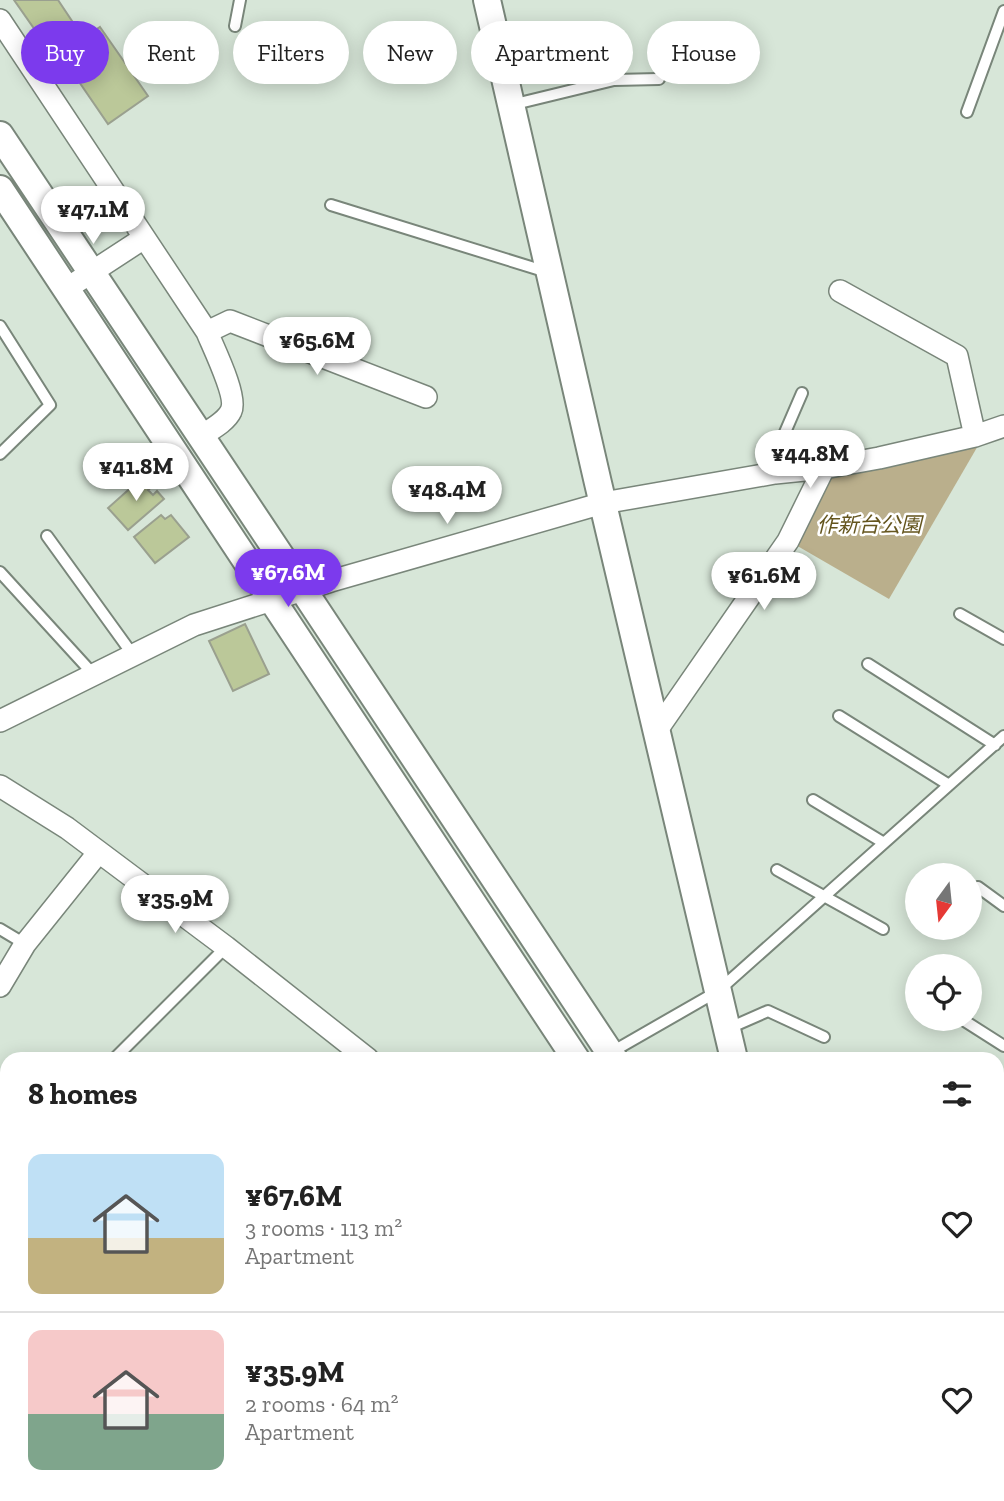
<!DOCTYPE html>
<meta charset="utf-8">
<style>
body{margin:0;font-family:"Zilla Slab","Noto Sans JP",serif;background:#f2f2f2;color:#222;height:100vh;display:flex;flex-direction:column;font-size:26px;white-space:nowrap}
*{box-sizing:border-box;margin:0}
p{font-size:23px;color:#767676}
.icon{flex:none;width:38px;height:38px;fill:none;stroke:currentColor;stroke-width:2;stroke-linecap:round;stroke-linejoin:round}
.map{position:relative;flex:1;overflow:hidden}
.drawer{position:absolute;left:0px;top:1052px;width:1004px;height:450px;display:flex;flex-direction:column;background:#fff;border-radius:21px 21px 0 0;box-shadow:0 4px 18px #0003}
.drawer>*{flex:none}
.top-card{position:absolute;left:21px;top:21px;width:962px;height:63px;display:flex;gap:14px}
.needle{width:46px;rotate:195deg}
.buttons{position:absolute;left:905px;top:863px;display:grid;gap:14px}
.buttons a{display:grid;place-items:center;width:77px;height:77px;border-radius:50%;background:#fff;box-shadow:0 4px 18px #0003;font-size:35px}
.price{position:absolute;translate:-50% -60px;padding:0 16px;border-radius:24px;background:#fff;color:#222;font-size:23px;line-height:46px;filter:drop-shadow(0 2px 4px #0008)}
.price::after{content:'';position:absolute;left:50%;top:42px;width:21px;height:16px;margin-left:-10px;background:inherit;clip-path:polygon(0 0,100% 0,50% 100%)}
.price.on{background:#7c3aed;color:#fff}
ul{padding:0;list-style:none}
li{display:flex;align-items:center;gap:21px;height:175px;padding:0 28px}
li+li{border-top:2px solid #e0e0e0}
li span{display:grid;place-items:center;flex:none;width:196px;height:140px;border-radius:14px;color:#555}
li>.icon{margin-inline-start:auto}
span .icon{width:84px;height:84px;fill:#fffc;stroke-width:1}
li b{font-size:30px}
h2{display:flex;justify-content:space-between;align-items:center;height:84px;padding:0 28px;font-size:30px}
.chip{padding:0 24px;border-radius:32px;background:#fff;box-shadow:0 4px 18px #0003;font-size:24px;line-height:63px}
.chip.on{background:#7c3aed;color:#fff}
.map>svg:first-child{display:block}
.green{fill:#baaf8c}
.building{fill:#bbc899;stroke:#9aa08f;stroke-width:2}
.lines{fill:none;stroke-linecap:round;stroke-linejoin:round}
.service-casing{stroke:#79867a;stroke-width:14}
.minor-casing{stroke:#79867a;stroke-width:24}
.tertiary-casing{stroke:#79867a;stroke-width:30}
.service{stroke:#fff;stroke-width:10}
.minor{stroke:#fff;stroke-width:21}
.tertiary{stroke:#fff;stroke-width:26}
.rail-casing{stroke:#202621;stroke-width:8}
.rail{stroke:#fff;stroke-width:5;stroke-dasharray:16;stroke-linecap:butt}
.labels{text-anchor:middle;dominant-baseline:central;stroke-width:5;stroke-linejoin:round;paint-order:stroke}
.park-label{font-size:21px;font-style:italic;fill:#64551e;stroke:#fff}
</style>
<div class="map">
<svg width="1004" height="1501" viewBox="0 0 1004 1501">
<rect width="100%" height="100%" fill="#d7e6d8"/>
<!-- green -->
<path class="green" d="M979 444 889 599 794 544 830 478 838 472Z"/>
<!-- building -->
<path class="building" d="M14 0H58L76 27 47 47Z
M100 27 148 96 108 124 60 54Z
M144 476 153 486 148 490 153 495 157 491 164 499 128 530 108 508Z
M161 515 165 519 171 515 189 537 155 563 134 537Z
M245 624 269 674 233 691 209 641Z
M760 1494H792L801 1501H755Z"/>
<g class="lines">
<!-- service casing -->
<g class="service-casing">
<path id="service" d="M235 26 240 0
M511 105 614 80 659 79
M967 112 1004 11
M331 205 547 272
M0 326 50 405 0 454
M767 474 802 393
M47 536 133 655
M0 572 94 675
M960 614 1004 639
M868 664 995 745
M839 716 949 785
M813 800 884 843
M777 870 883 929
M978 887 1004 906
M0 929 25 944
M960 1018 1004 1046
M727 1029 768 1011 824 1037
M610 1053 718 991 1004 736
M114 1059 226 947
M998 1139 1004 1134
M89 1494 102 1501"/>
</g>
<!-- minor casing -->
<g class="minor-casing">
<path id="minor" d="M0 20 207 332C213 347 238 397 231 411 226 422 210 430 201 436
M66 289 144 238
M840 291 957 356 975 436
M207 332 230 321 426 397
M0 721 194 625 331 581 603 503 775 473 824 468 879 458 975 436 1004 426
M657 730 788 541 824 468
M0 786 67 828 226 947 368 1059
M0 986 25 944 98 853
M0 1444 7 1432
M306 1494 312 1501
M286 1501 292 1494"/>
</g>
<!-- tertiary casing -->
<g class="tertiary-casing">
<path id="tertiary" d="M487 0 598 483 734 1059
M0 135 280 555 614 1059
M0 189 576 1059
M894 1494 899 1501"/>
</g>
<!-- service -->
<use href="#service" class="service"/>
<!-- minor -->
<use href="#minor" class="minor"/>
<!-- tertiary -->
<use href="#tertiary" class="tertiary"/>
<!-- rail casing -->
<g class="rail-casing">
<path id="rail" d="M998 1204 1004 1199
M998 1219 1004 1214
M629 1501 638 1494
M648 1501 656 1494"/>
</g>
<!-- rail -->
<use href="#rail" class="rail"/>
</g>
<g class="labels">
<!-- park labels -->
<g class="park-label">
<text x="869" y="524">作新台公園</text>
</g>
</g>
</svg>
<div class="buttons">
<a><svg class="needle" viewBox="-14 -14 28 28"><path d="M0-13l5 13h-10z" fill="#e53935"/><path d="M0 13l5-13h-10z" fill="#767676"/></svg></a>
<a><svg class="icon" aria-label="locate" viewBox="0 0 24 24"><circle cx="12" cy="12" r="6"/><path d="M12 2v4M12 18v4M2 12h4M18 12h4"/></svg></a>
</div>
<b class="price" style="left:93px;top:246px">¥47.1M</b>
<b class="price" style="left:317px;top:377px">¥65.6M</b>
<b class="price" style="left:810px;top:490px">¥44.8M</b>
<b class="price" style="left:136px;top:503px">¥41.8M</b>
<b class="price" style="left:447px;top:526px">¥48.4M</b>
<b class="price on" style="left:288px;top:609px">¥67.6M</b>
<b class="price" style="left:764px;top:612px">¥61.6M</b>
<b class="price" style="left:175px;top:935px">¥35.9M</b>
<div class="top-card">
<a class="chip on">Buy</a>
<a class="chip">Rent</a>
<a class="chip">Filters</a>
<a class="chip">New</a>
<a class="chip">Apartment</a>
<a class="chip">House</a>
</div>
<section class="drawer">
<h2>8 homes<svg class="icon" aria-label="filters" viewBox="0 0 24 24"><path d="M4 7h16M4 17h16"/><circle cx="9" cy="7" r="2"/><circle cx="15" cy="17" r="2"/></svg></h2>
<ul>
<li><span style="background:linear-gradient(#bfe0f5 60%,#c2b280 0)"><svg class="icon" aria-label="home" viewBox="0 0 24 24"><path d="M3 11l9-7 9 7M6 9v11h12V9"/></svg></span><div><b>¥67.6M</b><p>3 rooms · 113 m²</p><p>Apartment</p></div><svg class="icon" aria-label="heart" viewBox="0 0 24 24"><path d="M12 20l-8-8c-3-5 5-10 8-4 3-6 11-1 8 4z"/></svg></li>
<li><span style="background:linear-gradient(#f6c9c9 60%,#7fa58c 0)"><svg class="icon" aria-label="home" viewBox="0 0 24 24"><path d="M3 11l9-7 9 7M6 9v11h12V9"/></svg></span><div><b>¥35.9M</b><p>2 rooms · 64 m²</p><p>Apartment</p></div><svg class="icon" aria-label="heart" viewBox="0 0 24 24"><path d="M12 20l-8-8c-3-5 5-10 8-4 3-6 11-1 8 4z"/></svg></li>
</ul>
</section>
</div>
